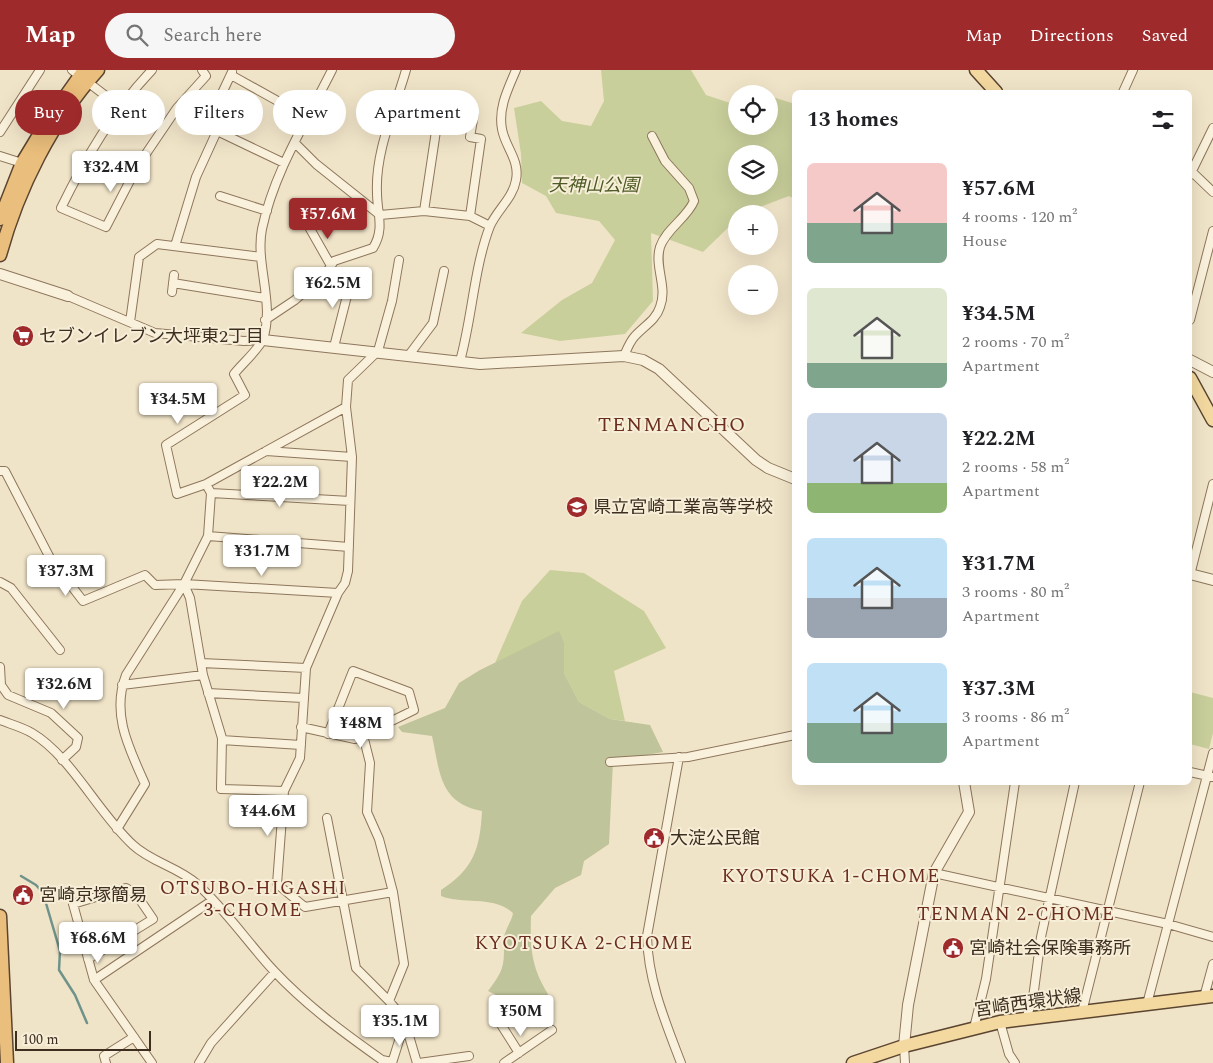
<!DOCTYPE html>
<meta charset="utf-8">
<style>
body{margin:0;font-family:Spectral,"Noto Sans JP",serif;background:#f6f6f6;color:#202124;height:100vh;display:flex;flex-direction:column;font-size:19px;white-space:nowrap}
*{box-sizing:border-box;margin:0}
p{font-size:16px;color:#757577}
.icon{flex:none;width:28px;height:28px;fill:none;stroke:currentColor;stroke-width:2;stroke-linecap:round;stroke-linejoin:round}
.map{position:relative;flex:1;overflow:hidden}
.panel{position:absolute;left:792px;top:20px;width:400px;height:695px;display:flex;flex-direction:column;background:#fff;border-radius:8px;box-shadow:0 5px 20px #0002}
.panel>*{flex:none}
.hud{position:absolute;left:15px;top:20px;width:475px;height:45px;display:flex;gap:10px}
.tools{position:absolute;left:728px;top:15px;display:grid;gap:10px}
.tools a{display:grid;place-items:center;width:50px;height:50px;border-radius:50%;background:#fff;box-shadow:0 5px 20px #0002;font-size:25px}
.scale{position:absolute;left:15px;bottom:12px;width:136px;box-sizing:border-box;padding-left:5px;border:2px solid #3d2e20;border-top:0;font-size:14px;line-height:18px;white-space:nowrap;color:#3d2e20;-webkit-text-stroke:4px #f7eed8;paint-order:stroke}
.price{position:absolute;translate:-50% -42px;padding:0 11px;border-radius:5px;background:#fff;color:#222;font-size:16px;line-height:32px;filter:drop-shadow(0 1px 2px #0008)}
.price::after{content:'';position:absolute;left:50%;top:30px;width:15px;height:11px;margin-left:-8px;background:inherit;clip-path:polygon(0 0,100% 0,50% 100%)}
.price.on{background:#9e2a2b;color:#fff}
ul{padding:0;list-style:none}
li{display:flex;align-items:center;gap:15px;height:125px;padding:0 15px}
li span{display:grid;place-items:center;flex:none;width:140px;height:100px;border-radius:8px;color:#555}
li>.icon{margin-inline-start:auto}
span .icon{width:60px;height:60px;fill:#fffc;stroke-width:1}
li b{font-size:21px}
h2{display:flex;justify-content:space-between;align-items:center;height:60px;padding:0 15px;font-size:21px}
.pill{padding:0 18px;border-radius:22px;background:#fff;box-shadow:0 5px 20px #0002;font-size:18px;line-height:45px}
.pill.on{background:#9e2a2b;color:#fff}
header{display:flex;align-items:center;gap:30px;box-sizing:border-box;height:70px;padding:0 25px;background:#9e2a2b;color:#fff}
header strong{font-size:24px}
nav{display:flex;gap:28px;margin-inline-start:auto;font-size:18px}
.search{width:350px;height:45px;background:#f6f6f6;display:flex;align-items:center;gap:12px;box-sizing:border-box;padding:0 18px;border-radius:28px;color:#757577;font-size:19px}
.map>svg:first-child{display:block}
.green{fill:#c9cf9b;fill-rule:evenodd}
.cemetery{fill:#bfc49a}
.lines{fill:none;stroke-linecap:round;stroke-linejoin:round}
.stream{stroke:#6f938a;stroke-width:2.5}
.minor-casing{stroke:#8d765c;stroke-width:10}
.tertiary-casing{stroke:#8d765c;stroke-width:12}
.primary-casing{stroke:#5b4430;stroke-width:15}
.trunk-casing{stroke:#5b4430;stroke-width:15}
.minor{stroke:#faf1dc;stroke-width:8}
.tertiary{stroke:#faf1dc;stroke-width:10}
.primary{stroke:#f3d9a0;stroke-width:12}
.trunk{stroke:#eabe7c;stroke-width:12}
.labels{text-anchor:middle;dominant-baseline:central;stroke-width:4;stroke-linejoin:round;paint-order:stroke}
.park-label{font-size:18px;font-style:italic;fill:#4d5a26;stroke:#f7eed8}
.poi-label{font-size:18px;fill:#3d2e20;stroke:#f7eed8;text-anchor:start}
.street-label{font-size:18px;fill:#3d2e20;stroke:#f7eed8}
.neighbourhood-label{font-size:19px;letter-spacing:1px;fill:#6b2e1e;stroke:#f7eed8}
.quarter-label{font-size:20px;letter-spacing:1px;fill:#6b2e1e;stroke:#f7eed8}
</style>
<header>
<strong>Map</strong>
<div class="search"><svg class="icon" aria-label="search" viewBox="0 0 24 24"><circle cx="10" cy="10" r="6"/><path d="M15 15l6 6"/></svg>Search here</div>
<nav><a>Map</a><a>Directions</a><a>Saved</a></nav>
</header>
<div class="map">
<svg width="1213" height="993" viewBox="0 0 1213 993">
<rect width="100%" height="100%" fill="#f0e4c8"/>
<!-- green -->
<path class="green" d="M601 0H691L706 25 736 35V56H769V26L795 34V129L789 126 742 144H736V150L703 182 651 163 653 231 625 264 560 271 521 263 562 230 592 213 615 170 599 151 556 143 546 126 522 113 521 84 514 38 541 31 562 51 591 56 604 31ZM736 84H769V116H736Z
M550 500 584 503 644 541 666 578 614 601 625 651 610 649 579 632 564 603V573L513 585 495 593 522 531Z
M1190 622 1213 628V663L1209 679 1190 674Z"/>
<!-- cemetery -->
<path class="cemetery" d="M559 561 564 573V603L579 632 610 649 650 655 663 682 613 691 609 774 584 791 581 805 555 818 531 846C530 877 531 897 548 924L543 943 518 936 488 921C505 899 504 895 504 869 504 861 512 851 513 843 493 825 464 835 441 826V820C474 799 480 778 482 741 439 733 440 702 432 666L402 662 398 657 445 638 459 613 480 600Z"/>
<g class="lines">
<!-- stream -->
<path class="stream" d="M21 806 36 815 43 823 60 881 59 900 75 925 87 953"/>
<!-- minor casing -->
<g class="minor-casing">
<path id="minor" d="M72 0 119 36
M152 0C113 41 86 87 61 138L106 157 137 97 177 38 206 6 202 0
M231 5 308 48
M1123 22 1133 0
M215 38 232 2
M0 62 40 0
M295 73 316 94 380 145 424 141 470 146 490 156
M0 86 22 93
M1190 100 1213 122
M1190 105 1213 58
M220 126 267 141
M424 141 439 41
M470 146 481 69 470 67 474 44
M309 157 330 194
M175 176 196 107 217 61 284 93
M173 213 265 228
M172 222 174 205
M68 226 155 263 244 271 263 270
M265 250 295 230 327 202 334 191 373 178C385 159 377 143 377 123 375 81 395 39 406 0
M1190 250 1213 161
M130 252 139 187 157 174 261 187
M334 277 352 206
M409 285 433 253 444 201
M624 286C627 279 630 271 635 266 644 256 656 250 660 237 668 217 654 197 660 177 666 159 687 148 694 131L689 118 665 91 652 66
M460 291C472 249 474 197 490 156 497 140 513 128 516 110 520 90 505 77 502 59 498 38 508 19 516 0
M266 381 352 387
M0 401H5L50 488 83 531 145 505 155 515 184 514 338 523
M206 414 177 424 166 375 245 325 234 304C241 295 260 278 263 269 275 234 255 193 262 159 274 102 306 52 332 0
M211 423 350 431
M208 466 349 477
M1190 505 1213 414
M0 512 11 518 60 580
M184 514 190 528 203 605 222 668 221 719 284 721
M201 593 306 598
M0 597 1 615 8 625 51 643 78 668 76 677 62 690
M122 615 203 605
M208 623 303 628
M0 650C10 654 22 657 32 663 71 686 98 743 133 775 151 792 178 797 197 814 226 840 248 873 274 901 307 936 344 963 382 990L392 992
M301 657 355 669 414 640 409 622 353 601 328 664
M363 665 370 693 367 742 379 769 393 822 404 894 389 931 404 949 417 993
M222 670 301 675
M679 687 647 866C648 911 665 951 681 993
M610 692 688 687 795 665
M1190 702 1213 707
M327 748 356 898 389 931
M117 759 145 714C129 678 111 644 126 605L184 514 208 466 211 423 206 414 346 337
M934 803 1168 854 1213 867
M393 822 305 837 277 814 284 721 300 688 306 598 338 523 345 513 348 501 352 387 346 337 348 310 378 281 392 231 399 190
M88 889 153 849 136 824 126 818 73 834 94 910
M1204 927 1213 894
M1147 934 1213 683
M1082 942 1140 712
M1026 949 1033 928 1041 867 1075 712
M1000 952 1009 984 1015 993
M502 956 519 983
M974 958 986 909 1015 712
M904 976 905 993
M106 993 104 986 134 967
M152 993 94 910 213 830
M199 993 211 973 275 902
M392 993 404 955
M419 993 469 986
M504 993 552 960"/>
</g>
<!-- tertiary casing -->
<g class="tertiary-casing">
<path id="tertiary" d="M0 204 68 226
M263 270 480 294 624 286 643 290 659 299 756 390 768 398 795 409
M1190 290 1213 302
M1190 504 1213 510
M904 976 908 935 934 803 969 742 964 712"/>
</g>
<!-- primary casing -->
<g class="primary-casing">
<path id="primary" d="M976 0 996 22
M1190 308 1213 350
M853 993 904 976 1000 952 1213 926"/>
</g>
<!-- trunk casing -->
<g class="trunk-casing">
<path id="trunk" d="M0 149 22 93 45 55 84 0
M0 185C18 119 52 51 98 0
M0 846 7 993"/>
</g>
<!-- minor -->
<use href="#minor" class="minor"/>
<!-- tertiary -->
<use href="#tertiary" class="tertiary"/>
<!-- primary -->
<use href="#primary" class="primary"/>
<!-- trunk -->
<use href="#trunk" class="trunk"/>
</g>
<!-- icons -->
<defs>
<g id="supermarket-disc" transform="scale(1.125)"><circle r="9.5" fill="#9e2a2b" stroke="#f7eed8"/><path d="M-6-5.5h2.5l.6 2H6L4.5 2H-2.5L-4.4-4H-6ZM-1.5 3.2a1.3 1.3 0 1 0 .1 0ZM3 3.2a1.3 1.3 0 1 0 .1 0Z" fill="#fff"/></g>
<g id="school-disc" transform="scale(1.125)"><circle r="9.5" fill="#9e2a2b" stroke="#f7eed8"/><path d="M0-5L7-2L0 1L-7-2ZM-4 1L0 2.5L4 1V4Q0 6-4 4Z" fill="#fff"/></g>
<g id="civic-disc" transform="scale(1.125)"><circle r="9.5" fill="#9e2a2b" stroke="#f7eed8"/><path d="M-.6-6.5H3V-4.5H.6V-3L4-1V1h2V6H-6V1h2V-1L-.6-3ZM-1.2 2.5V6h2.4V2.5Z" fill="#fff"/></g>
</defs>
<g fill-rule="evenodd">
<use href="#supermarket-disc" x="23" y="266"/>
<use href="#school-disc" x="577" y="437"/>
<use href="#civic-disc" x="654" y="768"/>
<use href="#civic-disc" x="23" y="825"/>
<use href="#civic-disc" x="953" y="878"/>
</g>
<g class="labels">
<!-- park labels -->
<g class="park-label">
<text x="594" y="115">天神山公園</text>
</g>
<!-- poi labels -->
<g class="poi-label">
<text x="39" y="266">セブンイレブン大坪東2丁目</text>
<text x="593" y="437">県立宮崎工業高等学校</text>
<text x="670" y="768">大淀公民館</text>
<text x="39" y="825">宮崎京塚簡易</text>
<text x="969" y="878">宮崎社会保険事務所</text>
</g>
<!-- street labels -->
<g class="street-label">
<text transform="translate(1028 933) rotate(-8)">宮崎西環状線</text>
</g>
<!-- neighbourhood labels -->
<g class="neighbourhood-label">
<text x="831" y="806">KYOTSUKA 1-CHOME</text>
<text x="253" y="818">OTSUBO-HIGASHI<tspan x="253" dy="22">3-CHOME</tspan></text>
<text x="1016" y="844">TENMAN 2-CHOME</text>
<text x="584" y="873">KYOTSUKA 2-CHOME</text>
</g>
<!-- quarter labels -->
<g class="quarter-label">
<text x="672" y="355">TENMANCHO</text>
</g>
</g>
</svg>
<div class="tools">
<a><svg class="icon" aria-label="locate" viewBox="0 0 24 24"><circle cx="12" cy="12" r="6"/><path d="M12 2v4M12 18v4M2 12h4M18 12h4"/></svg></a>
<a><svg class="icon" aria-label="layers" viewBox="0 0 24 24"><path d="M12 4l9 5-9 5-9-5zM3 14l9 5 9-5"/></svg></a>
<a>+</a>
<a>−</a>
</div>
<div class="scale">100 m</div>
<b class="price" style="left:111px;top:123px">¥32.4M</b>
<b class="price on" style="left:328px;top:170px">¥57.6M</b>
<b class="price" style="left:333px;top:239px">¥62.5M</b>
<b class="price" style="left:178px;top:355px">¥34.5M</b>
<b class="price" style="left:280px;top:438px">¥22.2M</b>
<b class="price" style="left:262px;top:507px">¥31.7M</b>
<b class="price" style="left:66px;top:527px">¥37.3M</b>
<b class="price" style="left:64px;top:640px">¥32.6M</b>
<b class="price" style="left:361px;top:679px">¥48M</b>
<b class="price" style="left:268px;top:767px">¥44.6M</b>
<b class="price" style="left:98px;top:894px">¥68.6M</b>
<b class="price" style="left:521px;top:967px">¥50M</b>
<b class="price" style="left:400px;top:977px">¥35.1M</b>
<div class="hud">
<a class="pill on">Buy</a>
<a class="pill">Rent</a>
<a class="pill">Filters</a>
<a class="pill">New</a>
<a class="pill">Apartment</a>
</div>
<section class="panel">
<h2>13 homes<svg class="icon" aria-label="filters" viewBox="0 0 24 24"><path d="M4 7h16M4 17h16"/><circle cx="9" cy="7" r="2"/><circle cx="15" cy="17" r="2"/></svg></h2>
<ul>
<li><span style="background:linear-gradient(#f6c9c9 60%,#7fa58c 0)"><svg class="icon" aria-label="home" viewBox="0 0 24 24"><path d="M3 11l9-7 9 7M6 9v11h12V9"/></svg></span><div><b>¥57.6M</b><p>4 rooms · 120 m²</p><p>House</p></div></li>
<li><span style="background:linear-gradient(#dfe7d0 75%,#7fa58c 0)"><svg class="icon" aria-label="home" viewBox="0 0 24 24"><path d="M3 11l9-7 9 7M6 9v11h12V9"/></svg></span><div><b>¥34.5M</b><p>2 rooms · 70 m²</p><p>Apartment</p></div></li>
<li><span style="background:linear-gradient(#c9d6e8 70%,#8fb573 0)"><svg class="icon" aria-label="home" viewBox="0 0 24 24"><path d="M3 11l9-7 9 7M6 9v11h12V9"/></svg></span><div><b>¥22.2M</b><p>2 rooms · 58 m²</p><p>Apartment</p></div></li>
<li><span style="background:linear-gradient(#bfe0f5 60%,#9aa5b1 0)"><svg class="icon" aria-label="home" viewBox="0 0 24 24"><path d="M3 11l9-7 9 7M6 9v11h12V9"/></svg></span><div><b>¥31.7M</b><p>3 rooms · 80 m²</p><p>Apartment</p></div></li>
<li><span style="background:linear-gradient(#bfe0f5 60%,#7fa58c 0)"><svg class="icon" aria-label="home" viewBox="0 0 24 24"><path d="M3 11l9-7 9 7M6 9v11h12V9"/></svg></span><div><b>¥37.3M</b><p>3 rooms · 86 m²</p><p>Apartment</p></div></li>
</ul>
</section>
</div>
